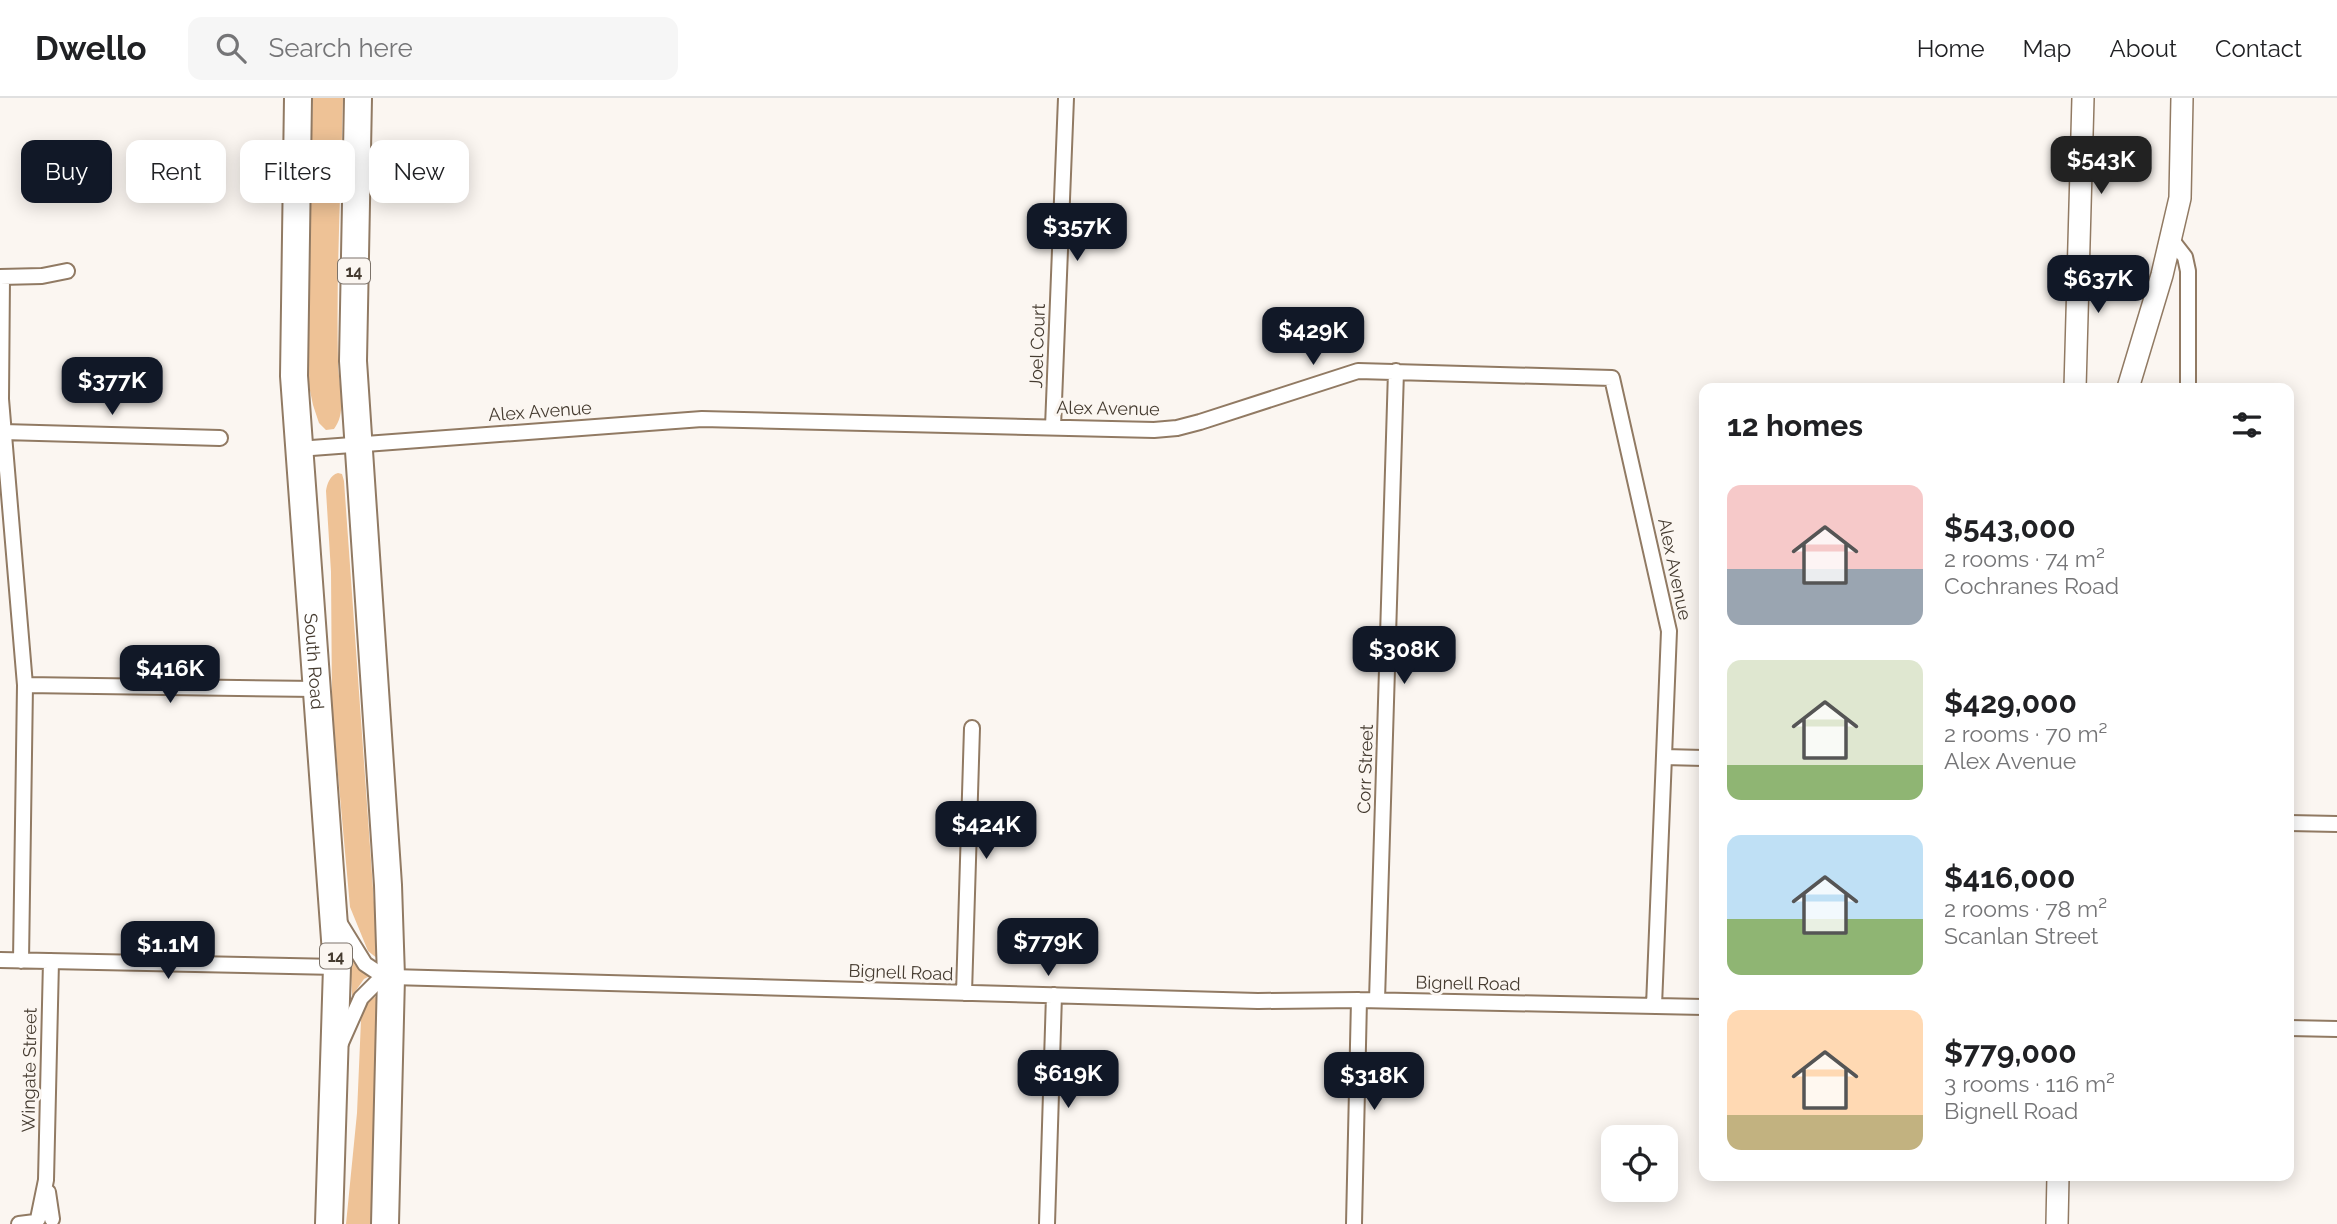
<!DOCTYPE html>
<meta charset="utf-8">
<style>
body{margin:0;font-family:Raleway,sans-serif;background:#f6f6f6;color:#202124;height:100vh;display:flex;flex-direction:column;font-size:26px;white-space:nowrap}
*{box-sizing:border-box;margin:0}
p{font-size:23px;color:#757577}
.icon{flex:none;width:38px;height:38px;fill:none;stroke:currentColor;stroke-width:2;stroke-linecap:round;stroke-linejoin:round}
.map{position:relative;flex:1;overflow:hidden}
.details{position:absolute;left:1699px;top:285px;width:595px;height:798px;display:flex;flex-direction:column;background:#fff;border-radius:14px;box-shadow:0 4px 18px #0003}
.details>*{flex:none}
.guide{position:absolute;left:21px;top:42px;width:665px;height:63px;display:flex;gap:14px}
.fabs{position:absolute;left:1601px;top:1027px;display:grid;gap:14px}
.fabs a{display:grid;place-items:center;width:77px;height:77px;border-radius:14px;background:#fff;box-shadow:0 4px 18px #0003;font-size:35px}
.price{position:absolute;translate:-50% -60px;padding:0 16px;border-radius:14px;background:#111827;color:#fff;font-size:23px;line-height:46px;filter:drop-shadow(0 2px 4px #0008)}
.price::after{content:'';position:absolute;left:50%;top:42px;width:21px;height:16px;margin-left:-10px;background:inherit;clip-path:polygon(0 0,100% 0,50% 100%)}
.price.on{background:#222;color:#fff}
ul{padding:0;list-style:none}
li{display:flex;align-items:center;gap:21px;height:175px;padding:0 28px}
li span{display:grid;place-items:center;flex:none;width:196px;height:140px;border-radius:14px;color:#555}
li>.icon{margin-inline-start:auto}
span .icon{width:84px;height:84px;fill:#fffc;stroke-width:1}
li b{font-size:30px}
h2{display:flex;justify-content:space-between;align-items:center;height:84px;padding:0 28px;font-size:30px}
.chip{padding:0 24px;border-radius:14px;background:#fff;box-shadow:0 4px 18px #0003;font-size:24px;line-height:63px}
.chip.on{background:#111827;color:#fff}
header{display:flex;align-items:center;gap:42px;box-sizing:border-box;height:98px;padding:0 35px;background:#fff;border-bottom:2px solid #e0e0e0}
header strong{font-size:33px}
nav{display:flex;gap:38px;margin-inline-start:auto;font-size:24px}
.search{width:490px;height:63px;background:#f6f6f6;display:flex;align-items:center;gap:18px;box-sizing:border-box;padding:0 24px;border-radius:14px;color:#757577;font-size:26px}
.map>svg:first-child{display:block}
.green{fill:#eec296}
.lines{fill:none;stroke-linecap:round;stroke-linejoin:round}
.street-casing{stroke:#917a63;stroke-width:18}
.secondary-casing{stroke:#917a63;stroke-width:24}
.highway-casing{stroke:#917a63;stroke-width:30}
.street{stroke:#fff;stroke-width:14}
.secondary{stroke:#fff;stroke-width:21}
.highway{stroke:#fff;stroke-width:26}
.labels{text-anchor:middle;dominant-baseline:central;stroke-width:6;stroke-linejoin:round;paint-order:stroke}
.shield{fill:#fbf6f1;stroke:#7c736a;stroke-width:2}
.shield-label{font-size:16px;font-weight:bold;fill:#453b30}
.street-label{font-size:18px;fill:#453b30;stroke:#fbf6f1}
</style>
<header>
<strong>Dwello</strong>
<div class="search"><svg class="icon" aria-label="search" viewBox="0 0 24 24"><circle cx="10" cy="10" r="6"/><path d="M15 15l6 6"/></svg>Search here</div>
<nav><a>Home</a><a>Map</a><a>About</a><a>Contact</a></nav>
</header>
<div class="map">
<svg width="2337" height="1126" viewBox="0 0 2337 1126">
<rect width="100%" height="100%" fill="#fbf6f1"/>
<!-- green -->
<path class="green" d="M313 0H343C341 88 336 176 338 264 338 285 348 313 334 331L326 332 319 325 313 307 307 278 308 134Z
M338 375 342 376 344 383 378 861 368 853 350 809 332 610 331 474 326 393C327 386 330 377 338 375Z
M350 857 355 867 370 878 364 881 352 898Z
M379 897 372 1126H346L357 1015 361 922C363 911 368 901 379 897Z"/>
<g class="lines">
<!-- street casing -->
<g class="street-casing">
<path id="street" d="M2171 141 2185 159 2188 173V290
M0 179 42 178 67 173
M2 179 1 301 25 587 21 863
M1053 329 1066 0
M3 334 220 340
M298 351 702 321 1154 332 1177 330 1200 324 1358 273 1612 280 1669 533 1654 908
M25 587 316 591
M1664 659 1704 660
M2289 725 2337 726
M339 824 365 866 383 878 361 900 341 945
M0 862 337 869
M391 879 1258 903 1359 902 1704 909
M964 895 972 630
M1377 902 1396 273
M2289 930 2337 931
M48 1094 52 1121
M38 1121 46 1082 51 863
M19 1126 35 1124
M1047 1126 1054 897
M1354 1126 1359 902"/>
</g>
<!-- secondary casing -->
<g class="secondary-casing">
<path id="secondary" d="M2075 290 2083 0
M2128 290 2162 177 2180 100 2182 0
M2057 1126 2058 1078"/>
</g>
<!-- highway casing -->
<g class="highway-casing">
<g id="highway">
<path id="s1" d="M298 0 294 278 337 869 329 1126"/>
<path d="M358 0 353 263 388 787 391 879 385 1126"/>
</g>
</g>
<!-- street -->
<use href="#street" class="street"/>
<!-- secondary -->
<use href="#secondary" class="secondary"/>
<!-- highway -->
<use href="#highway" class="highway"/>
</g>
<g class="labels">
<!-- shield labels -->
<g class="shield">
<rect x="338" y="160.5" width="32" height="25" rx="5"/>
<rect x="320" y="845.5" width="32" height="25" rx="5"/>
</g>
<g class="shield-label">
<text x="354" y="173">14</text>
<text x="336" y="858">14</text>
</g>
<!-- street labels -->
<g class="street-label">
<text transform="translate(1037 248) rotate(-88)">Joel Court</text>
<text transform="translate(1108 310) rotate(1)">Alex Avenue</text>
<text transform="translate(540 313) rotate(-4)">Alex Avenue</text>
<text transform="translate(1675 471) rotate(78)">Alex Avenue</text>
<text stroke="none"><textPath href="#s1" startOffset="564">South Road</textPath></text>
<text transform="translate(1365 671) rotate(-88)">Corr Street</text>
<text transform="translate(901 874) rotate(2)">Bignell Road</text>
<text transform="translate(1468 885) rotate(1)">Bignell Road</text>
<text transform="translate(29 972) rotate(-89)">Wingate Street</text>
</g>
</g>
</svg>
<div class="fabs">
<a><svg class="icon" aria-label="locate" viewBox="0 0 24 24"><circle cx="12" cy="12" r="6"/><path d="M12 2v4M12 18v4M2 12h4M18 12h4"/></svg></a>
</div>
<b class="price on" style="left:2101px;top:98px">$543K</b>
<b class="price" style="left:1077px;top:165px">$357K</b>
<b class="price" style="left:2098px;top:217px">$637K</b>
<b class="price" style="left:1313px;top:269px">$429K</b>
<b class="price" style="left:112px;top:319px">$377K</b>
<b class="price" style="left:1404px;top:588px">$308K</b>
<b class="price" style="left:170px;top:607px">$416K</b>
<b class="price" style="left:986px;top:763px">$424K</b>
<b class="price" style="left:1048px;top:880px">$779K</b>
<b class="price" style="left:168px;top:883px">$1.1M</b>
<b class="price" style="left:1068px;top:1012px">$619K</b>
<b class="price" style="left:1374px;top:1014px">$318K</b>
<div class="guide">
<a class="chip on">Buy</a>
<a class="chip">Rent</a>
<a class="chip">Filters</a>
<a class="chip">New</a>
</div>
<section class="details">
<h2>12 homes<svg class="icon" aria-label="filters" viewBox="0 0 24 24"><path d="M4 7h16M4 17h16"/><circle cx="9" cy="7" r="2"/><circle cx="15" cy="17" r="2"/></svg></h2>
<ul>
<li><span style="background:linear-gradient(#f6c9c9 60%,#9aa5b1 0)"><svg class="icon" aria-label="home" viewBox="0 0 24 24"><path d="M3 11l9-7 9 7M6 9v11h12V9"/></svg></span><div><b>$543,000</b><p>2 rooms · 74 m²</p><p>Cochranes Road</p></div></li>
<li><span style="background:linear-gradient(#dfe7d0 75%,#8fb573 0)"><svg class="icon" aria-label="home" viewBox="0 0 24 24"><path d="M3 11l9-7 9 7M6 9v11h12V9"/></svg></span><div><b>$429,000</b><p>2 rooms · 70 m²</p><p>Alex Avenue</p></div></li>
<li><span style="background:linear-gradient(#bfe0f5 60%,#8fb573 0)"><svg class="icon" aria-label="home" viewBox="0 0 24 24"><path d="M3 11l9-7 9 7M6 9v11h12V9"/></svg></span><div><b>$416,000</b><p>2 rooms · 78 m²</p><p>Scanlan Street</p></div></li>
<li><span style="background:linear-gradient(#ffd9b3 75%,#c2b280 0)"><svg class="icon" aria-label="home" viewBox="0 0 24 24"><path d="M3 11l9-7 9 7M6 9v11h12V9"/></svg></span><div><b>$779,000</b><p>3 rooms · 116 m²</p><p>Bignell Road</p></div></li>
</ul>
</section>
</div>
